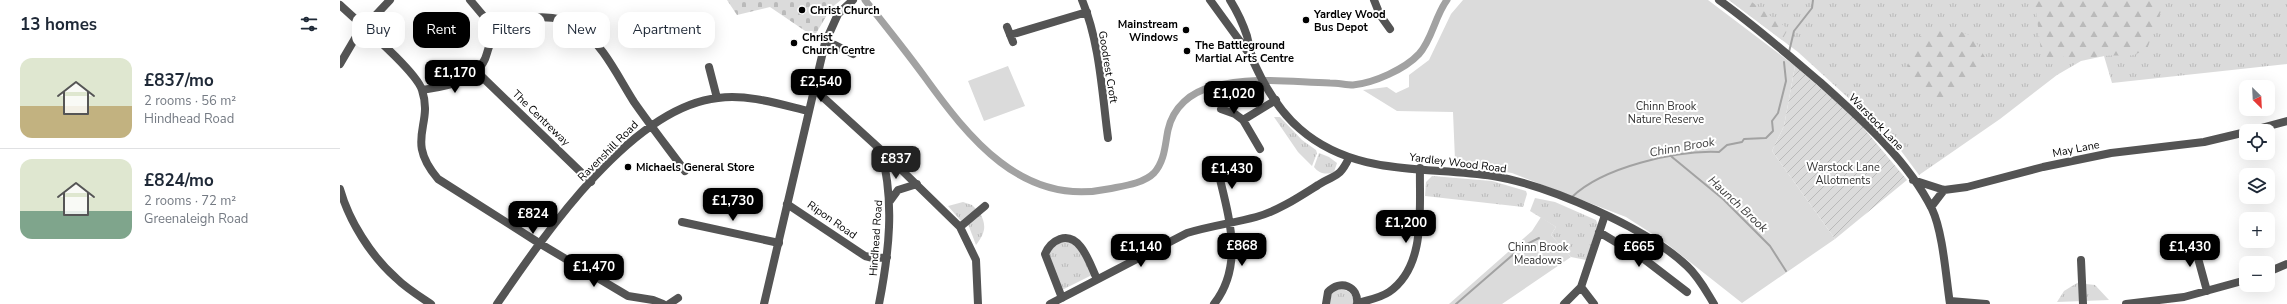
<!DOCTYPE html>
<meta charset="utf-8">
<style>
body{margin:0;font-family:"Nunito Sans",sans-serif;background:#f2f2f3;color:#1f2937;height:100vh;display:flex;flex-direction:column;font-size:15px;white-space:nowrap}
*{box-sizing:border-box;margin:0}
p{font-size:13px;color:#747a83}
.icon{flex:none;width:22px;height:22px;fill:none;stroke:currentColor;stroke-width:2;stroke-linecap:round;stroke-linejoin:round}
.map{position:relative;flex:1;overflow:hidden}
.side{display:flex;flex-direction:column;background:#fff;width:340px}
.side>*{flex:none}
.top-card{position:absolute;left:12px;top:12px;width:380px;height:36px;display:flex;gap:8px}
.needle{width:26px;rotate:156deg}
.buttons{position:absolute;left:1899px;top:80px;display:grid;gap:8px}
.buttons a{display:grid;place-items:center;width:36px;height:36px;border-radius:8px;background:#fff;box-shadow:0 4px 16px #0002;font-size:20px}
.price{position:absolute;translate:-50% -34px;padding:0 9px;border-radius:8px;background:#000;color:#fff;font-size:13px;line-height:26px;filter:drop-shadow(0 1px 2px #0008)}
.price::after{content:'';position:absolute;left:50%;top:24px;width:12px;height:9px;margin-left:-6px;background:inherit;clip-path:polygon(0 0,100% 0,50% 100%)}
.price.selected{background:#222;color:#fff}
ul{padding:0;list-style:none}
li{display:flex;align-items:center;gap:12px;height:100px;padding:0 20px}
li+li{border-top:1px solid #e0e1e3}
li span{display:grid;place-items:center;flex:none;width:112px;height:80px;border-radius:12px;color:#555}
li>.icon{margin-inline-start:auto}
span .icon{width:48px;height:48px;fill:#fffc;stroke-width:1}
li b{font-size:17px}
h2{display:flex;justify-content:space-between;align-items:center;height:48px;padding:0 20px;font-size:17px}
.chip{padding:0 14px;border-radius:12px;background:#fff;box-shadow:0 4px 16px #0002;font-size:14px;line-height:36px}
.chip.selected{background:#000;color:#fff}
main{display:flex;flex:1;min-height:0}
.map>svg:first-child{display:block}
.grass{fill:url(#grass-tufts)}
.forest{fill:url(#forest-firs)}
.cemetery{fill:url(#cemetery-stones)}
.park{fill:#dbdbdb}
.garden{fill:url(#garden-furrows)}
.lines{fill:none;stroke-linecap:round;stroke-linejoin:round}
.stream{stroke:#a2a2a2;stroke-width:2}
.canal{stroke:#a2a2a2;stroke-width:7}
.minor{stroke:#545454;stroke-width:8}
.tertiary{stroke:#545454;stroke-width:8}
.poi-dot{fill:#000;stroke:#fff;stroke-width:1.5}
.labels{text-anchor:middle;dominant-baseline:central;stroke-width:4;stroke-linejoin:round;paint-order:stroke}
.poi-label{font-size:11px;font-weight:bold;fill:#000;stroke:#fff;text-anchor:start}
.street-label{font-size:11px;fill:#000;stroke:#fff}
.park-label{font-size:11px;fill:#323232;stroke:#fff}
.water-label{font-size:12px;font-style:italic;fill:#434343;stroke:#fff}
</style>
<main>
<section class="side">
<h2>13 homes<svg class="icon" aria-label="filters" viewBox="0 0 24 24"><path d="M4 7h16M4 17h16"/><circle cx="9" cy="7" r="2"/><circle cx="15" cy="17" r="2"/></svg></h2>
<ul>
<li><span style="background:linear-gradient(#dfe7d0 60%,#c2b280 0)"><svg class="icon" aria-label="home" viewBox="0 0 24 24"><path d="M3 11l9-7 9 7M6 9v11h12V9"/></svg></span><div><b>£837/mo</b><p>2 rooms · 56 m²</p><p>Hindhead Road</p></div></li>
<li><span style="background:linear-gradient(#dfe7d0 65%,#7fa58c 0)"><svg class="icon" aria-label="home" viewBox="0 0 24 24"><path d="M3 11l9-7 9 7M6 9v11h12V9"/></svg></span><div><b>£824/mo</b><p>2 rooms · 72 m²</p><p>Greenaleigh Road</p></div></li>
</ul>
</section>
<div class="map">
<svg width="1947" height="304" viewBox="0 0 1947 304">
<defs>
<pattern id="grass-tufts" width="24" height="20" patternUnits="userSpaceOnUse"><rect width="24" height="20" fill="#dbdbdb"/><path d="M3 7l-1-3M5 7V3M7 7l1-3M15 17l-1-3M17 17v-4M19 17l1-3" fill="none" stroke="#bababa"/></pattern>
<pattern id="forest-firs" width="22" height="20" patternUnits="userSpaceOnUse"><rect width="22" height="20" fill="#dbdbdb"/><path d="M5 1l3.5 6h-7zM16 11l3.5 6h-7z" fill="#bababa"/></pattern>
<pattern id="cemetery-stones" width="16" height="16" patternUnits="userSpaceOnUse"><rect width="16" height="16" fill="#dbdbdb"/><path d="M2 7V4a2 2 0 0 1 4 0v3zM10 15v-3a2 2 0 0 1 4 0v3z" fill="#bababa"/></pattern>
<pattern id="garden-furrows" width="10" height="10" patternUnits="userSpaceOnUse"><rect width="10" height="10" fill="#dbdbdb"/><path d="M-1 1l2-2M0 10L10 0M9 11l2-2" fill="none" stroke="#bababa"/></pattern>
</defs>
<rect width="100%" height="100%" fill="#fff"/>
<!-- grass -->
<path class="grass" d="M1389 0H1947V64L1772 83 1764 56 1741 61 1717 75 1660 119 1579 175 1550 136 1458 52Z
M934 117H940L962 140 976 150 977 153 972 166 958 152Z
M979 153 989 157 997 163 994 172C987 175 979 174 974 167Z
M1092 176 1152 181 1186 191 1187 194 1183 207 1085 196 1086 182Z
M1195 198 1215 202 1256 220 1258 225 1246 260 1231 257 1211 235 1216 227 1190 211Z
M623 202 632 205 636 209 621 221 608 206Z
M640 213C647 226 645 233 636 245L628 224Z
M725 239 737 245 752 275 722 290 708 261 709 251Z
M1737 283 1755 285 1769 300 1717 302 1724 291Z
M996 289C1006 289 1015 292 1013 304H990L992 292Z"/>
<!-- forest -->
<path class="forest" d="M1389 0H1409L1448 29 1442 40Z
M1692 0H1825L1807 49C1786 60 1786 54 1765 56 1744 57 1747 63 1725 56L1709 64 1702 60 1696 10Z
M1608 27 1632 36 1648 62 1627 86 1612 97 1594 98 1574 79 1567 68 1578 39 1587 29Z"/>
<!-- cemetery -->
<path class="cemetery" d="M387 0H501L491 8 474 37 430 7 397 15Z"/>
<!-- park -->
<path class="park" d="M1123 0H1368L1455 66 1444 126 1432 151 1495 239 1402 303 1322 240 1286 217 1172 173 1134 167 1115 160 1113 112 1057 111 1023 90 1047 87 1056 93 1069 87V75L1089 60 1111 14Z
M668 66 685 106 644 121 628 81Z
M1201 217 1216 227 1211 235 1231 257 1162 304H1109L1192 231Z"/>
<!-- garden -->
<path class="garden" d="M1455 66 1516 119 1567 180 1495 239 1432 151 1444 126Z"/>
<g class="lines">
<!-- stream -->
<path class="stream" d="M1449 52 1454 31 1472 8 1473 0
M1332 157 1383 199 1430 246 1446 271
M1232 197C1263 167 1337 150 1379 152L1387 145 1402 142 1404 139 1426 138 1433 131 1432 121 1438 113 1446 81 1444 62
M1116 304 1183 246 1199 238"/>
<!-- canal -->
<path class="canal" d="M525 0C545 25 565 50 584 76 628 137 682 207 768 189 782 186 803 184 814 173 825 161 825 144 828 130 833 107 851 92 872 87 912 76 950 82 990 83 998 83 1006 85 1013 85 1034 83 1065 69 1079 54 1092 40 1095 16 1107 0"/>
<!-- minor -->
<path class="minor" d="M130 0 157 32
M742 0C760 43 762 93 768 138
M1034 0 1040 15 1050 29
M1379 0C1414 25 1447 54 1480 82 1521 119 1567 159 1592 209 1603 232 1606 278 1610 304
M0 5C18 22 76 71 82 90 94 126 64 139 98 179L199 243 288 296 313 300 323 304
M667 27 673 42
M670 35 747 12
M485 43 495 45 513 54
M0 64 17 35 50 0
M369 67 377 98
M136 71 251 182
M474 89 541 150 620 227 636 260 638 304
M82 90C105 86 134 83 145 59 149 49 149 40 158 32 176 14 217 13 238 27 263 44 278 77 294 102 310 125 328 148 345 171
M881 109 895 114 903 120
M1910 131 1947 121
M920 149 903 120 936 100
M1573 180 1604 190 1627 187 1703 167 1771 153 1864 142 1906 132
M0 189C9 221 31 256 56 278 66 288 79 296 91 304
M550 201 558 190 577 184
M447 204 525 256 533 258 547 257
M1591 207 1604 190
M342 222 439 243
M620 227 645 206
M1259 232 1304 259 1347 292
M1853 240 1867 291
M1741 260 1743 304
M1928 272 1947 264
M1241 287 1254 304
M722 298 705 254C708 247 712 242 720 239 741 232 750 265 757 279
M1610 301 1646 304
M1018 303C1028 300 1040 298 1049 292 1087 266 1079 207 1080 168
M157 304C203 237 291 107 378 98 408 94 439 104 468 111
M329 304 338 298
M539 304C549 253 555 201 541 151
M710 304 847 233C870 226 893 223 916 217 938 211 959 197 978 185 996 173 998 180 1009 158
M874 304C907 262 886 209 876 162
M986 304 988 292C1000 279 1019 286 1017 304
M1224 304 1241 287 1265 215
M1786 304 1844 297 1906 280"/>
<!-- tertiary -->
<path class="tertiary" d="M870 0 910 55
M890 0C897 11 903 24 907 36 909 45 911 55 914 63 925 87 940 112 960 129 1015 177 1086 166 1153 176 1208 185 1307 228 1347 266 1359 277 1366 291 1374 304
M424 304 485 43 498 14 513 0"/>
</g>
<!-- markers -->
<g class="poi-dot">
<circle cx="462" cy="10" r="4"/>
<circle cx="966" cy="20" r="4"/>
<circle cx="846" cy="30" r="4"/>
<circle cx="454" cy="43" r="4"/>
<circle cx="847" cy="51" r="4"/>
<circle cx="288" cy="167" r="4"/>
</g>
<g class="labels">
<!-- poi labels -->
<g class="poi-label">
<text x="470" y="10">Christ Church</text>
<text x="974" y="14">Yardley Wood<tspan x="974" dy="13">Bus Depot</tspan></text>
<text x="838" y="24" text-anchor="end">Mainstream<tspan x="838" dy="13">Windows</tspan></text>
<text x="462" y="37">Christ<tspan x="462" dy="13">Church Centre</tspan></text>
<text x="855" y="45">The Battleground<tspan x="855" dy="13">Martial Arts Centre</tspan></text>
<text x="296" y="167">Michaels General Store</text>
</g>
<!-- street labels -->
<g class="street-label">
<text transform="translate(768 67) rotate(81)">Goodrest Croft</text>
<text transform="translate(201 118) rotate(44)">The Centreway</text>
<text transform="translate(1536 122) rotate(46)">Warstock Lane</text>
<text transform="translate(1736 149) rotate(-11)">May Lane</text>
<text transform="translate(268 151) rotate(-45)">Ravenshill Road</text>
<text transform="translate(1118 163) rotate(7)">Yardley Wood Road</text>
<text transform="translate(492 220) rotate(35)">Ripon Road</text>
<text transform="translate(536 238) rotate(-86)">Hindhead Road</text>
</g>
<!-- park labels -->
<g class="park-label">
<text x="1326" y="106">Chinn Brook<tspan x="1326" dy="13">Nature Reserve</tspan></text>
<text x="1503" y="167">Warstock Lane<tspan x="1503" dy="13">Allotments</tspan></text>
<text x="1198" y="247">Chinn Brook<tspan x="1198" dy="13">Meadows</tspan></text>
</g>
<!-- water labels -->
<g class="water-label">
<text transform="translate(1342 147) rotate(-10)">Chinn Brook</text>
<text transform="translate(1398 204) rotate(43)">Haunch Brook</text>
</g>
</g>
</svg>
<div class="buttons">
<a><svg class="needle" viewBox="-14 -14 28 28"><path d="M0-13l5 13h-10z" fill="#e53935"/><path d="M0 13l5-13h-10z" fill="#747a83"/></svg></a>
<a><svg class="icon" aria-label="locate" viewBox="0 0 24 24"><circle cx="12" cy="12" r="6"/><path d="M12 2v4M12 18v4M2 12h4M18 12h4"/></svg></a>
<a><svg class="icon" aria-label="layers" viewBox="0 0 24 24"><path d="M12 4l9 5-9 5-9-5zM3 14l9 5 9-5"/></svg></a>
<a>+</a>
<a>−</a>
</div>
<b class="price" style="left:115px;top:94px">£1,170</b>
<b class="price" style="left:481px;top:103px">£2,540</b>
<b class="price" style="left:894px;top:115px">£1,020</b>
<b class="price selected" style="left:556px;top:180px">£837</b>
<b class="price" style="left:892px;top:190px">£1,430</b>
<b class="price" style="left:393px;top:222px">£1,730</b>
<b class="price" style="left:193px;top:235px">£824</b>
<b class="price" style="left:1066px;top:244px">£1,200</b>
<b class="price" style="left:902px;top:267px">£868</b>
<b class="price" style="left:801px;top:268px">£1,140</b>
<b class="price" style="left:1299px;top:268px">£665</b>
<b class="price" style="left:1850px;top:268px">£1,430</b>
<b class="price" style="left:254px;top:288px">£1,470</b>
<div class="top-card">
<a class="chip">Buy</a>
<a class="chip selected">Rent</a>
<a class="chip">Filters</a>
<a class="chip">New</a>
<a class="chip">Apartment</a>
</div>
</div>
</main>
